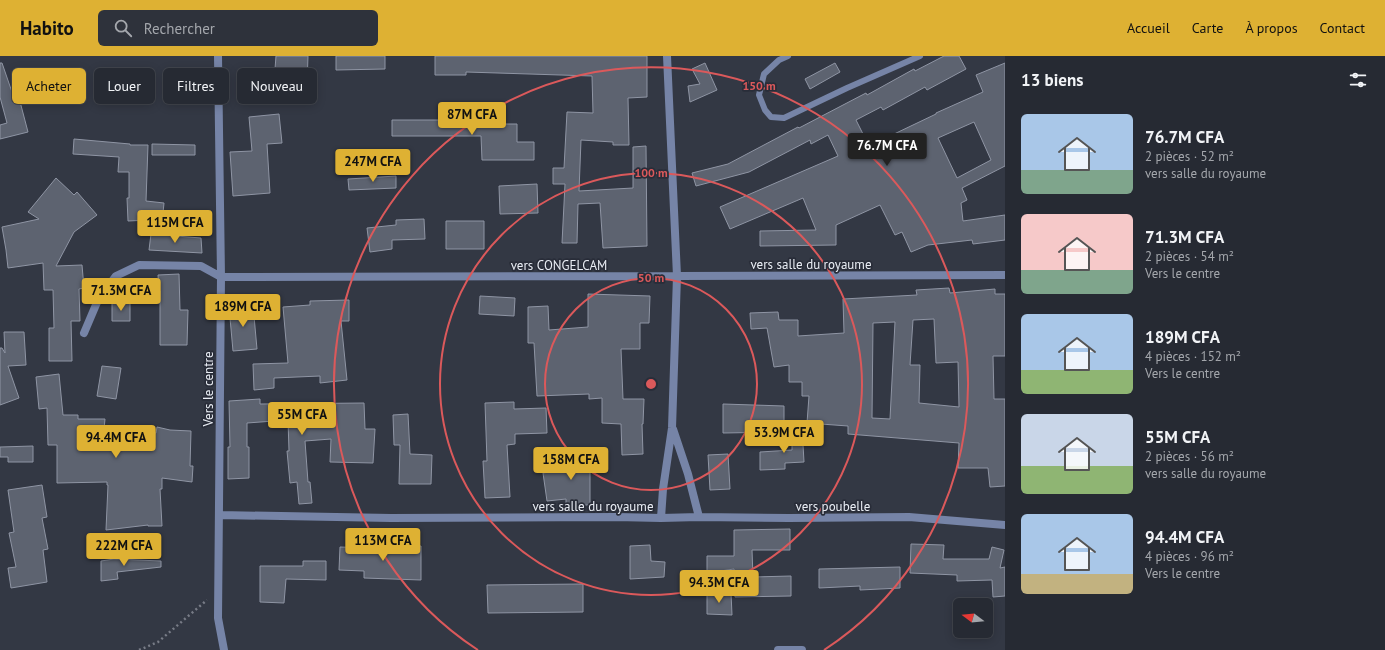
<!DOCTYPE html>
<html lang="fr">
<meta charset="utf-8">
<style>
body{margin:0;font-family:"PT Sans",sans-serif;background:#2e323b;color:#f1f3f6;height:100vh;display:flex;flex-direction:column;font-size:15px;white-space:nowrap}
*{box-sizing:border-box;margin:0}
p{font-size:13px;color:#a4a7ac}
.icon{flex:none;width:22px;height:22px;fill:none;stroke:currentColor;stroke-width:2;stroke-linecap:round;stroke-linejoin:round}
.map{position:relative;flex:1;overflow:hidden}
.drawer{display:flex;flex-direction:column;background:#262a33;width:380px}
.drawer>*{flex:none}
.hud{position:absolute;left:12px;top:12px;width:380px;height:36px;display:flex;gap:8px}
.needle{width:26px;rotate:286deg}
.controls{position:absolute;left:953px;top:542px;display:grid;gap:8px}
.controls a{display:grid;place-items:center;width:40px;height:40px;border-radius:6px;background:#262a33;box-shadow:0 2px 10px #0003,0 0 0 1px #42464e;font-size:20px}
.price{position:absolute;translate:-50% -34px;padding:0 9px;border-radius:4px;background:#deb133;color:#111;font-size:13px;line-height:26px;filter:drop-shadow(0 1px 2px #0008)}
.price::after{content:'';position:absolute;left:50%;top:24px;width:12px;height:9px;margin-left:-6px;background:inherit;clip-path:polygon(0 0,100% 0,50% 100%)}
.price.on{background:#222;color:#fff}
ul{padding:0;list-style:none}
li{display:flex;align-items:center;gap:12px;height:100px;padding:0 16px}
li span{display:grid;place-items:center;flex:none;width:112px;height:80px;border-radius:6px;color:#555}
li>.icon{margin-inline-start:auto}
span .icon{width:48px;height:48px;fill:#fffc;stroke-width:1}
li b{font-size:17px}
h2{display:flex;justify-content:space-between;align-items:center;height:48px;padding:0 16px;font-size:17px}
.tag{padding:0 14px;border-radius:6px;background:#262a33;box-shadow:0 2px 10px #0003,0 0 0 1px #42464e;font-size:14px;line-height:36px}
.tag.on{background:#deb133;color:#111}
header{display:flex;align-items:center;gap:24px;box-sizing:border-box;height:56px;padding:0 20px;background:#deb133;color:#111}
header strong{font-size:19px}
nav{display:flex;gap:22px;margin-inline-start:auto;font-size:14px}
.search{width:280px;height:36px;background:#2e323b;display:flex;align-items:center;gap:10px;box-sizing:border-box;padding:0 14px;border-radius:6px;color:#a4a7ac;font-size:15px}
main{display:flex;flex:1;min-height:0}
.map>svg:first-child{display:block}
.building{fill:#5d6370;stroke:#8f95a4;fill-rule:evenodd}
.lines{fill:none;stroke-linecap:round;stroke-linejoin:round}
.path{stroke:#787c87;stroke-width:2.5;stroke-dasharray:2 3;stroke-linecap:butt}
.lane{stroke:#7684a7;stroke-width:6}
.street{stroke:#7684a7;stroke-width:8}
.ring{fill:none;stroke:#db595b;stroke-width:2}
.labels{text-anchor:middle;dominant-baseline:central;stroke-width:3.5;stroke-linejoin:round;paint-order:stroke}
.street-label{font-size:13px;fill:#e9edf4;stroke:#292d39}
.centre{fill:#db595b;stroke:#292d39;stroke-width:2}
.ring-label{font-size:12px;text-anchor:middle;font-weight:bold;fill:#db595b;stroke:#292d39;stroke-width:3.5;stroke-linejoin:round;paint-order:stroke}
</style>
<header>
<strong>Habito</strong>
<div class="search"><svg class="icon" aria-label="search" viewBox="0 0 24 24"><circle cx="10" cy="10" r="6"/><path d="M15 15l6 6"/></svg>Rechercher</div>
<nav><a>Accueil</a><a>Carte</a><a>À propos</a><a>Contact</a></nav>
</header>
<main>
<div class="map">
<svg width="1005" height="594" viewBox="0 0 1005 594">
<rect width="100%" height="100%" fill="#333844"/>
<!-- building -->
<path class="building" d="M276 0H308L307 28 281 29V13H275Z
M336 0H385V13L336 14Z
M435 0H647V41L628 42 629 89H613V86L581 84 579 135 633 132V91L646 90 647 190 603 192 600 147 578 148 577 187H562L565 128H553V112H564L567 56 593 57 592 20 466 16V19H435Z
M944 0H959L966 13 927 34 925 31 883 54 881 51 856 64 869 90 936 58V57L983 36 976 19 1005 7V110L962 132 967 144 961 147 963 165 1005 159V184L973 188 972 184 928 189 911 196 902 176 895 179 880 149 836 169V189L760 190V175L816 174 803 142 730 173 720 151 838 100 828 79 811 88 810 84 749 116 696 130 692 117 728 108 798 71 799 72 866 37 867 39 914 13 915 15ZM974 66 991 104 957 122 938 82Z
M0 7H2L13 39 18 38 28 76 0 83V69L7 67 0 41Z
M705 7 717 34 690 46 688 30 700 28 692 13Z
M835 7 840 16 810 33 805 23Z
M279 58 282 87 267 88 270 137 233 140 230 96 252 95 249 61Z
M392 64H472V68H517V86H534V104H482L481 80H392Z
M74 83 130 88V89H148L146 145 164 147 161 177 148 175 149 164 128 165 127 142H129V116H118L119 101 73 98Z
M152 88 195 89V99H152Z
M396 120V132L349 134 348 123Z
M56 122 74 139 77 136 97 159 74 176 56 210 82 209 84 232 79 233 80 265H71L72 305H49V272H54L53 234H44L43 207 8 212 6 194 2 171 39 163 28 156Z
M537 128 538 157 500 158 499 130Z
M424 163 425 183 392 184V193L370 196 367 172 396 169V164Z
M446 165H484V193H446Z
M151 178 201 182 202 197 149 194Z
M179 218 180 254H188L187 289H160V235H159L158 219Z
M949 232 950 237 995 233V238H1005V300H993L994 343H1005V430L990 431 988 412H958L959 387 848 378V370L807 367 809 340H802V326H789V309L774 311 767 272 751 273 750 257 778 256 779 264H798V280L844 277 843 243 917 239 916 234ZM934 263 936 307 958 306 959 351 919 347 920 309H910L913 264ZM895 266 890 363 872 362 873 267Z
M588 238 650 240 649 267H640V293H621L623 343H644L643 368H642L643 398 622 399 621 368 602 367V342L589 343V338L537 340 534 287H528V251L548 250 549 274 588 271Z
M480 240 515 242 514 260 479 258Z
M349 244V265H341L347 324 320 327V320L274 322V332L254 334 253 308 288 307 283 251 310 249V245Z
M112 247H130V265H112Z
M253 249 257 293 233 295 229 251Z
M4 276H24L26 309 8 310 19 342 0 349V292H2L5 297Z
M102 310 121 312 116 343 97 340Z
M59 318 63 359H78V363H105L104 373 156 377 157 371 170 374 191 375 190 410H193L192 426 162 422V433H160L162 470H148V469L106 474 108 429H107V426L57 427V389H48L47 352 39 353 36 321Z
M260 343V348L364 347 365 373H375L373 407 330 406 331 383 305 385 308 426H310L312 447 299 448 297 426 290 427 287 395H289L288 364 247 367V391H249V422L228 423V391H230L229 345Z
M514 346V353L546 352 547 377 515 378V388L507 389 510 441 485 442 483 405H487L485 347Z
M723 348 784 350V376L723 377Z
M408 358 410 398 432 399 431 428H399L400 389H394L393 359Z
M802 371 804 406 785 407V413L760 414V396L792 394V372Z
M33 390V406H8V401H0V391Z
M566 397H590V449H566V443L547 445 543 417 566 413Z
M728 398 730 433 710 434 708 399Z
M42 429 47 461 42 462 48 493 43 494 47 526 11 532 8 512 16 511 9 477 14 476 8 434Z
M790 473V494H752L753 521 791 520V540L735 541 734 513 707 517V500H734V474Z
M911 488 944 489 943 503H989L992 491 1004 494 1000 512 1005 511V540L993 541 992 524 957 525V519L910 517Z
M650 489 651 505 665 506 664 521 630 523V490Z
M400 490H421V524L364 522V515L339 514 340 491 400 493Z
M114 503 161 505V511L117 516 118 523 101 525V505Z
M303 505H326V524L286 523 284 547 260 546V510H303Z
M900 511V532L860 534V530L819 532V513Z
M583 528V556L488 557 487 529Z
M731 537 732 559 707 558V538Z"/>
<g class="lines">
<!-- path -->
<path class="path" d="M139 594 158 586 207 544"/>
<!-- lane -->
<path class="lane" d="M788 0 779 4 764 18 759 39 765 54 771 61 784 62 847 32 920 0"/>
<!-- street -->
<path class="street" d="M218 0 221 221 218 562 224 594
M84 277 98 244 116 220 139 209 201 210 221 221 677 220 667 0
M673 373 688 418 699 461
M220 459 391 462 616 461 661 462 663 433 672 372 677 220 1005 219
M661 462 699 461 789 462 909 461 1005 469
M778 594H802"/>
</g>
<!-- distance rings -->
<g class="ring">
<circle cx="651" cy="328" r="106"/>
<circle cx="651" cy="328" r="211"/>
<path d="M478 594A317 317 0 1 1 824 594"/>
</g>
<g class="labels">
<!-- street labels -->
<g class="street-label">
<text x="811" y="208">vers salle du royaume</text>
<text x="559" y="209">vers CONGELCAM</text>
<text transform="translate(208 333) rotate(-90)">Vers le centre</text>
<text x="593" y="450">vers salle du royaume</text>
<text x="833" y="450">vers poubelle</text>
</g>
</g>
<circle cx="651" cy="328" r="6" class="centre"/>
<g class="ring-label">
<text x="759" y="34">150 m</text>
<text x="651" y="121">100 m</text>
<text x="651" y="226">50 m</text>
</g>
</svg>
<div class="controls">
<a><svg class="needle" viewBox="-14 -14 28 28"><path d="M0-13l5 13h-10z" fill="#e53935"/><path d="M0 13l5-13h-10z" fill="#a4a7ac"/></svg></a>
</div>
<b class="price" style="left:472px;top:80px">87M CFA</b>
<b class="price on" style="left:887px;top:111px">76.7M CFA</b>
<b class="price" style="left:373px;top:127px">247M CFA</b>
<b class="price" style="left:175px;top:188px">115M CFA</b>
<b class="price" style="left:121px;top:256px">71.3M CFA</b>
<b class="price" style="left:243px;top:272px">189M CFA</b>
<b class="price" style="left:302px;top:380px">55M CFA</b>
<b class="price" style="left:784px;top:398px">53.9M CFA</b>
<b class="price" style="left:116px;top:403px">94.4M CFA</b>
<b class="price" style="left:571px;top:425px">158M CFA</b>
<b class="price" style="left:383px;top:506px">113M CFA</b>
<b class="price" style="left:124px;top:511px">222M CFA</b>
<b class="price" style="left:719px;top:548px">94.3M CFA</b>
<div class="hud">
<a class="tag on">Acheter</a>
<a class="tag">Louer</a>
<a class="tag">Filtres</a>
<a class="tag">Nouveau</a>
</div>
</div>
<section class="drawer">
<h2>13 biens<svg class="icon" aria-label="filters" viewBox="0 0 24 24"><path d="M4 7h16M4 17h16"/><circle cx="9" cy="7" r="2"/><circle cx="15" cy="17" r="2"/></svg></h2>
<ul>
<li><span style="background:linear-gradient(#a9c7e8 70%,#7fa58c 0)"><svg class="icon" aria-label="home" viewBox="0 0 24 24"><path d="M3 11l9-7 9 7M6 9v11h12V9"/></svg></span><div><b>76.7M CFA</b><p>2 pièces · 52 m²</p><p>vers salle du royaume</p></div></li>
<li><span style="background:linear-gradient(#f6c9c9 70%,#7fa58c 0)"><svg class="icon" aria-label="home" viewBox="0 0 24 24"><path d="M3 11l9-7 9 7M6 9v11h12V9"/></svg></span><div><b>71.3M CFA</b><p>2 pièces · 54 m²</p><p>Vers le centre</p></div></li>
<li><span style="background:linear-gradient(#a9c7e8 70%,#8fb573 0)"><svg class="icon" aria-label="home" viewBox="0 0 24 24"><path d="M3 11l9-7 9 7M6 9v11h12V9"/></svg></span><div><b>189M CFA</b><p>4 pièces · 152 m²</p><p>Vers le centre</p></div></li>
<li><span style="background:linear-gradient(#c9d6e8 65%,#8fb573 0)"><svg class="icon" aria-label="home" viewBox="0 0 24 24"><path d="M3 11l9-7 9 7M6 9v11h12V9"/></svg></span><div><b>55M CFA</b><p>2 pièces · 56 m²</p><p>vers salle du royaume</p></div></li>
<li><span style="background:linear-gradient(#a9c7e8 75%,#c2b280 0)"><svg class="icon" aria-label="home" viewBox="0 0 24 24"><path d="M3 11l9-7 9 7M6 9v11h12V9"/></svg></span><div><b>94.4M CFA</b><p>4 pièces · 96 m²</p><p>Vers le centre</p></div></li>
</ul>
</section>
</main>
